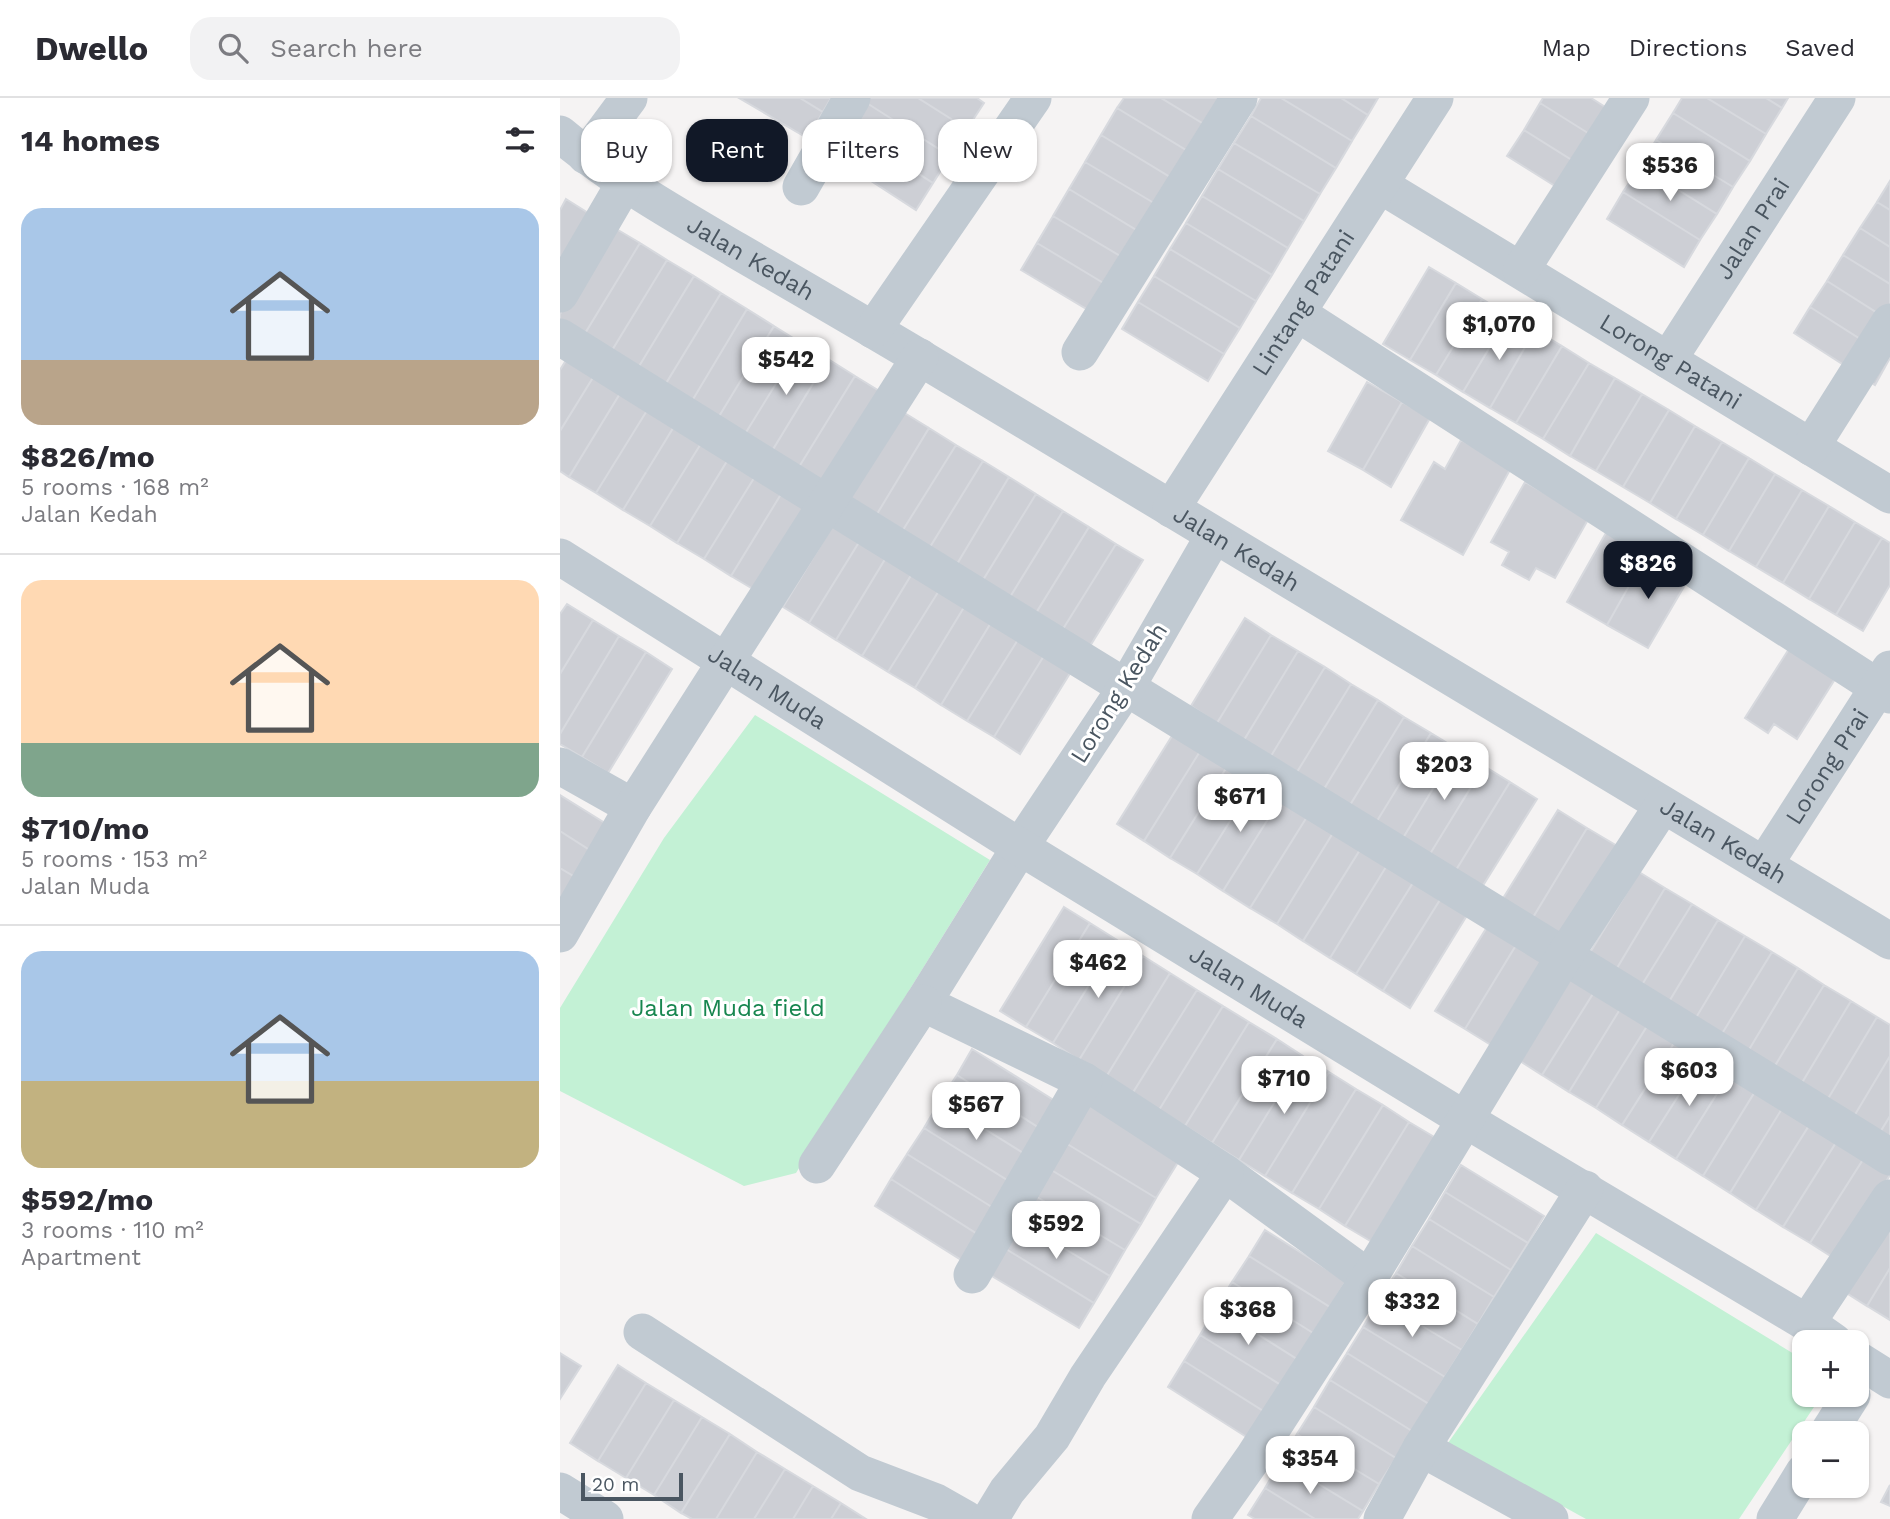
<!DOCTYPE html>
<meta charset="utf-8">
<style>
body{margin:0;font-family:"Work Sans",sans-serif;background:#f2f2f3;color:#2b2b33;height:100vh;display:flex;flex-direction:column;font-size:26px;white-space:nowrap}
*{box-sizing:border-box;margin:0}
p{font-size:23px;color:#7c7c81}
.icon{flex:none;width:38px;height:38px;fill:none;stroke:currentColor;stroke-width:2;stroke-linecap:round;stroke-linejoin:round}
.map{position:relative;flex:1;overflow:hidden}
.side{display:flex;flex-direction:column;background:#fff;width:560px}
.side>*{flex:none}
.hud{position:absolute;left:21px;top:21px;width:665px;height:63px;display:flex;gap:14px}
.controls{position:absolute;left:1232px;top:1232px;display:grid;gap:14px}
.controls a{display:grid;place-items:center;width:77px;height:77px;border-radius:14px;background:#fff;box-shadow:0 2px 5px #0004;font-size:35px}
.scale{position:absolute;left:21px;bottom:18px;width:102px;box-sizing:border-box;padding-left:7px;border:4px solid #4a5661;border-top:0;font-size:19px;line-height:24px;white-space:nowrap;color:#4a5661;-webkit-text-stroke:5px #fff;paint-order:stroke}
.price{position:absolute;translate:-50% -60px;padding:0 16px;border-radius:14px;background:#fff;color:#222;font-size:23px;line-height:46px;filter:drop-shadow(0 2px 4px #0008)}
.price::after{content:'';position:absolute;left:50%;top:42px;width:21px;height:16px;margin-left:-10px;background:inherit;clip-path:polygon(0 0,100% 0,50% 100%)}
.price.current{background:#111827;color:#fff}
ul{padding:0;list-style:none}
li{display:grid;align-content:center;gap:14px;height:371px;padding:0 21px}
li+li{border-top:2px solid #e1e1e2}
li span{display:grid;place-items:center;height:217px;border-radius:21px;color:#555}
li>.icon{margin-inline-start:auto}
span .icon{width:126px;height:126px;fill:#fffc;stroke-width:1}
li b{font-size:30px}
h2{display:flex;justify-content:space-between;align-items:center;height:84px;padding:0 21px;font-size:30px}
.chip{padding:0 24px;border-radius:21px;background:#fff;box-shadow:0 2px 5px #0004;font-size:24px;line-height:63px}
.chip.current{background:#111827;color:#fff}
header{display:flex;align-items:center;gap:42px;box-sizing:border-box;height:98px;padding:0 35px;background:#fff;border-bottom:2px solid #e1e1e2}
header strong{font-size:33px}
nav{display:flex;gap:38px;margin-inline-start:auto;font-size:24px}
.search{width:490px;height:63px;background:#f2f2f3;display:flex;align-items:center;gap:18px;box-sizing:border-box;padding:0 24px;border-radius:21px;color:#7c7c81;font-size:26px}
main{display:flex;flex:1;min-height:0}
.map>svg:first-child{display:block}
.green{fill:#c3f1d5}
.building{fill:#cdcfd5;stroke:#d7d9de;stroke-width:2}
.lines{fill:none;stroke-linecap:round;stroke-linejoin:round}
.minor{stroke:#c1cad2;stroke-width:37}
.labels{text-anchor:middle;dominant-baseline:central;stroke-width:6;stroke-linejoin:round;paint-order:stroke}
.street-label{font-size:24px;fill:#4a5661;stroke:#fff}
.park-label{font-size:24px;fill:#17864f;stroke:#fff}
</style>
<header>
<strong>Dwello</strong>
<div class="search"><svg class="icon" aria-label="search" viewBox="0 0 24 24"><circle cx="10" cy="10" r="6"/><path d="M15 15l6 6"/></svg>Search here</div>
<nav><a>Map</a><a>Directions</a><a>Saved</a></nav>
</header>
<main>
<section class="side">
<h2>14 homes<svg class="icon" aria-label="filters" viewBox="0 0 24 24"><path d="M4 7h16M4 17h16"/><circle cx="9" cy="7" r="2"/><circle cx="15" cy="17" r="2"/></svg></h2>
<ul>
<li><span style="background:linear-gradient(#a9c7e8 70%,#b9a48a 0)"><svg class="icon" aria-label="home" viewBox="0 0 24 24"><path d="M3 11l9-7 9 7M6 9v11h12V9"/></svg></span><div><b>$826/mo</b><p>5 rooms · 168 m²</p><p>Jalan Kedah</p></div></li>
<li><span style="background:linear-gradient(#ffd9b3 75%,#7fa58c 0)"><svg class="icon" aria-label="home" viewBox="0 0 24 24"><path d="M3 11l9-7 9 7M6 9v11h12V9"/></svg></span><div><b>$710/mo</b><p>5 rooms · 153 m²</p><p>Jalan Muda</p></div></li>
<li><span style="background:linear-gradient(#a9c7e8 60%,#c2b280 0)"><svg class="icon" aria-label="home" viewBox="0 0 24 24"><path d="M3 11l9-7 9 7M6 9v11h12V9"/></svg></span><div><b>$592/mo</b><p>3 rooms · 110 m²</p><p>Apartment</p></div></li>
</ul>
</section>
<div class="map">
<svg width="1330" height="1421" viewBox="0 0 1330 1421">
<rect width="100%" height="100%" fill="#f5f3f3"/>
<!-- green -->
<path class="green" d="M195 617 430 762 236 1075 184 1088 0 993V910L104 740Z
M1036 1135 1244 1262V1297H1262L1179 1421H1026L888 1345Z"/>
<!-- building -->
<path class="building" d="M179 0H240L263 14 247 40Z
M240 0H271L263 14Z
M303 0H358L407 31 390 58 302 2Z
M358 0H417L424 5 407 31Z
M564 0H601L652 31 636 58 557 10Z
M601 0H661L652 31Z
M701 0H721L792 43 776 70 691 18Z
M721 0H781L808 17 792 43Z
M781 0H818L808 17Z
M983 0H1031L1072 26 1055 52 980 5Z
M1122 0H1147L1206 36 1190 63 1113 15Z
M1147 0H1206L1222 10 1206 36Z
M1206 0H1228L1222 10Z
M302 2 390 58 373 85 285 28Z
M980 5 1055 52 1039 79 964 32Z
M557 10 636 58 620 85 541 37Z
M1113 15 1190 63 1173 89 1096 42Z
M691 18 776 70 760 96 674 45Z
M285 28 373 85 356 112 268 55Z
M964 32 1039 79 1022 105 947 58Z
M541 37 620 85 604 111 525 64Z
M1096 42 1173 89 1157 116 1080 68Z
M674 45 760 96 744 123 658 71Z
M525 64 604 111 588 139 509 91Z
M1080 68 1157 116 1140 142 1063 94Z
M658 71 744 123 728 150 642 98Z
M1330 83V112L1317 104Z
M509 91 588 139 572 165 493 118Z
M1063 94 1140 142 1124 169 1047 121Z
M642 98 728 150 712 177 626 125Z
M6 101 33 118 0 172V112Z
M1317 104 1330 112V149L1300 130Z
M493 118 572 165 555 192 477 145Z
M626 125 712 177 696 203 610 151Z
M53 129 80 145 24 237 0 222V216Z
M1300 130 1330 149V186L1283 157Z
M80 145 107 162 51 254 24 237Z
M477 145 555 192 540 219 461 172Z
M610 151 696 203 680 230 594 178Z
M1283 157 1330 186V223L1267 183Z
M107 162 134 178 78 270 51 254Z
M869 169 896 185 850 262 823 246Z
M134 178 161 195 105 287 78 270Z
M594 178 680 230 664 256 578 204Z
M1267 183 1330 223V260L1250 209Z
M896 185 922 201 876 277 850 262Z
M161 195 187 211 132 303 105 287Z
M922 201 949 217 903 294 876 277Z
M578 204 664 256 648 283 562 231Z
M1250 209 1330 260 1315 287 1234 235Z
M187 211 214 228 158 320 132 303Z
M949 217 975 232 930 310 903 294Z
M214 228 241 245 185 336 158 320Z
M975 232 1002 248 956 325 930 310Z
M241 245 268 261 212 353 185 336Z
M1002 248 1029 265 983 341 956 325Z
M10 256 37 273 0 333V272Z
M268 261 295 278 239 369 212 353Z
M1029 265 1055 280 1010 358 983 341Z
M37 273 64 289 9 379 0 373V333Z
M295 278 321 294 266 386 239 369Z
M1055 280 1082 296 1036 373 1010 358Z
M807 284 842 304 803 372 768 353Z
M64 289 91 306 36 395 9 379Z
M1082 296 1109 312 1063 389 1036 373Z
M842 304 870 320 831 389 803 372Z
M91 306 118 322 63 412 36 395Z
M1109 312 1135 328 1090 405 1063 389Z
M343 314 369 330 317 416 290 400Z
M118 322 145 339 90 428 63 412Z
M1135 328 1162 344 1116 421 1090 405Z
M369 330 396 347 343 432 317 416Z
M145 339 172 355 117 445 90 428Z
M901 342 951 370 903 457 841 422 874 364 885 371Z
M1162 344 1189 360 1143 437 1116 421Z
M396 347 423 363 370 449 343 432Z
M172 355 199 372 144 461 117 445Z
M1189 360 1215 376 1169 453 1143 437Z
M423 363 449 379 397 466 370 449Z
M199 372 226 388 171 478 144 461Z
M1215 376 1242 392 1196 469 1169 453Z
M449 379 476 396 423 482 397 466Z
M965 384 1029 420 995 480 976 470 969 482 942 467 949 454 931 444Z
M226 388 253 405 198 494 171 478Z
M1242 392 1269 408 1223 485 1196 469Z
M476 396 503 413 450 499 423 482Z
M1269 408 1295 424 1249 501 1223 485Z
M503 413 529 429 476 515 450 499Z
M1295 424 1322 440 1276 517 1249 501Z
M274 425 301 441 249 525 223 509Z
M529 429 556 446 503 531 476 515Z
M1047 433 1087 456 1047 527 1007 504Z
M1322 440 1330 445V487L1303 533 1276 517Z
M301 441 327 458 276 542 249 525Z
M556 446 583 462 530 548 503 531Z
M1087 456 1129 480 1088 550 1047 527Z
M327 458 353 474 302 558 276 542Z
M353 474 380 491 328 574 302 558Z
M380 491 406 506 355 590 328 574Z
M7 506 33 522 0 576V516Z
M406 506 432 523 381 607 355 590Z
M685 520 711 537 657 625 631 608Z
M33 522 59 538 0 636V576Z
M432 523 459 540 407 623 381 607Z
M711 537 738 553 684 642 657 625Z
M59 538 86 554 22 659 0 646V636Z
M459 540 485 556 434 639 407 623Z
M1236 540 1282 570 1237 641 1214 626 1208 635 1185 620Z
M738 553 765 569 711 658 684 642Z
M86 554 112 571 48 675 22 659Z
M485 556 512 572 460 656 434 639Z
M765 569 791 586 737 674 711 658Z
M791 586 818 602 764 691 737 674Z
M818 602 844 619 790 707 764 691Z
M844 619 871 635 817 723 790 707Z
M617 630 644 647 584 743 557 726Z
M871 635 897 651 843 740 817 723Z
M644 647 670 664 610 760 584 743Z
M897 651 924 668 870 756 843 740Z
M670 664 697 680 637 776 610 760Z
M924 668 950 684 896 772 870 756Z
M697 680 723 697 663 793 637 776Z
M950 684 977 701 922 789 896 772Z
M0 697 53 730 36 756 0 733Z
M723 697 750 714 690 810 663 793Z
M998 712 1027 730 972 821 942 802Z
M750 714 776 730 717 826 690 810Z
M776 730 803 747 743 843 717 826Z
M1027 730 1059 749 1003 840 972 821Z
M0 733 36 756 20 782 0 770Z
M803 747 829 764 770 860 743 843Z
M829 764 856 780 796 876 770 860Z
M0 770 20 782 0 806Z
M1079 774 1105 790 1054 875 1028 858Z
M856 780 883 797 823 893 796 876Z
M1105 790 1132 806 1080 890 1054 875Z
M883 797 909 814 850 910 823 893Z
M1132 806 1158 822 1107 907 1080 890Z
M504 809 530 825 466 929 440 913Z
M1158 822 1185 838 1134 923 1107 907Z
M530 825 557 842 493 945 466 929Z
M929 826 958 844 905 931 875 913Z
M1185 838 1212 854 1160 939 1134 923Z
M557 842 583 858 519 962 493 945Z
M958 844 988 863 934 949 905 931Z
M1212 854 1238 870 1187 955 1160 939Z
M583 858 610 875 546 979 519 962Z
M1238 870 1264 887 1213 971 1187 955Z
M610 875 637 892 572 996 546 979Z
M1009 875 1036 891 982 977 955 960Z
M1264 887 1291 903 1240 988 1213 971Z
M1036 891 1062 908 1009 994 982 977Z
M637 892 663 908 599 1012 572 996Z
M1291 903 1317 919 1266 1004 1240 988Z
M663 908 689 924 625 1028 599 1012Z
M1062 908 1089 925 1036 1010 1009 994Z
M1317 919 1330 927V958L1293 1020 1266 1004Z
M689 924 717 941 652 1045 625 1028Z
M1089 925 1116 942 1062 1027 1036 1010Z
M717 941 743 958 679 1062 652 1045Z
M1116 942 1143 959 1089 1044 1062 1027Z
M412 951 500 1006 484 1033 397 977Z
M743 958 769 974 705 1078 679 1062Z
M1330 958V1018L1319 1036 1293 1020Z
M1143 959 1170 975 1116 1061 1089 1044Z
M769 974 796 991 732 1095 705 1078Z
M1170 975 1196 992 1143 1078 1116 1061Z
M397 977 484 1033 468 1058 380 1003Z
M796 991 823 1007 759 1111 732 1095Z
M1196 992 1223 1009 1170 1095 1143 1078Z
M380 1003 468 1058 452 1085 364 1030Z
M527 1005 620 1061 596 1100 504 1044Z
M823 1007 849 1024 785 1128 759 1111Z
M1223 1009 1250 1026 1196 1112 1170 1095Z
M1330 1018V1042L1319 1036Z
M849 1024 876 1040 812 1144 785 1128Z
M1250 1026 1277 1043 1223 1129 1196 1112Z
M364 1030 452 1085 435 1111 347 1056Z
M1277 1043 1304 1060 1250 1145 1223 1129Z
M504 1044 596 1100 581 1126 488 1070Z
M347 1056 435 1111 419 1137 331 1081Z
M1304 1060 1330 1077 1277 1162 1250 1145Z
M901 1067 984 1118 968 1145 885 1094Z
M488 1070 581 1126 565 1152 472 1096Z
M331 1081 419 1137 403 1163 315 1108Z
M885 1094 968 1145 951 1172 869 1121Z
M472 1096 565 1152 550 1178 457 1122Z
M1330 1111V1170L1307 1208 1280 1191Z
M869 1121 951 1172 934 1199 852 1148Z
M457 1122 550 1178 534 1205 441 1148Z
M705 1132 786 1183 770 1209 689 1158Z
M441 1148 534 1205 519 1230 425 1174Z
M852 1148 934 1199 918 1226 836 1175Z
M689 1158 770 1209 753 1235 672 1184Z
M1330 1170V1222L1307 1208Z
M836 1175 918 1226 902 1252 819 1202Z
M672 1184 753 1235 737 1261 656 1210Z
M819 1202 902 1252 885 1279 803 1229Z
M656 1210 737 1261 721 1287 640 1237Z
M803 1229 885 1279 869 1306 787 1255Z
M640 1237 721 1287 705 1314 624 1263Z
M0 1255 21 1268 0 1301Z
M787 1255 869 1306 852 1333 770 1282Z
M624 1263 705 1314 688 1340 608 1289Z
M58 1267 86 1285 38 1363 10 1345Z
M770 1282 852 1333 836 1360 754 1309Z
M86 1285 114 1302 66 1380 38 1363Z
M114 1302 142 1319 94 1397 66 1380Z
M754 1309 836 1360 819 1386 737 1336Z
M142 1319 170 1336 121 1415 94 1397Z
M170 1336 197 1354 156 1421H132L121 1415Z
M737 1336 819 1386 803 1413 721 1363Z
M197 1354 225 1371 194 1421H156Z
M721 1363 803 1413 798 1421H755L705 1390Z
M225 1371 253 1388 233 1421H194Z
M1330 1387V1408L1321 1404Z
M253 1388 281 1405 271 1421H233Z
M705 1390 755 1421H695L688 1417Z
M281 1405 306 1421H271Z"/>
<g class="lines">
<!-- minor -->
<g class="minor">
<path id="s1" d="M0 36C54 82 115 116 176 152 250 195 325 238 399 283 708 471 1019 656 1330 843"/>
<path d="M26 58 69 0"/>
<path id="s2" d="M820 87 1330 397"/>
<path d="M241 89 292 0"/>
<path d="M961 172 1071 0"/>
<path d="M0 196 64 86"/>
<path d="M737 215 1330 597"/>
<path d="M313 232 473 0"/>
<path d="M0 239C441 516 888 784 1330 1059"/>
<path d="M520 254 679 0"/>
<path id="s3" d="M1108 262 1277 0"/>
<path d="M1251 349 1330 224"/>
<path id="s4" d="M611 411 875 0"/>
<path d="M653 439 567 588 460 749 363 905 524 983 665 1075 809 1180"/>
<path id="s5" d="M0 459 460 749 906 1022 1247 1225 1274 1244"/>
<path d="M0 668 73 709"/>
<path id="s6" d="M1204 767 1330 571"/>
<path d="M0 836 73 709 360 259"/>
<path d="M257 1067 363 905"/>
<path d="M412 1177 524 983"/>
<path d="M1247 1225 1330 1100"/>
<path d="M82 1234 300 1375 376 1404 406 1421"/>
<path d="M1297 1261 1330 1282"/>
<path d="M1268 1335 1292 1297"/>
<path d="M861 1350 990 1421"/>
<path d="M0 1393 45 1421"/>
<path d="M430 1421 447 1393 492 1339 528 1278 665 1075"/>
<path d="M650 1421 693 1360 809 1180 1005 857 1103 707"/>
<path d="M822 1421 861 1350 1025 1091"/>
<path d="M1215 1421 1244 1374"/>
</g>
</g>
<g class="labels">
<!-- street labels -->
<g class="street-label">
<text stroke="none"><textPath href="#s3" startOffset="156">Jalan Prai</textPath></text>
<text stroke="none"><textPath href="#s1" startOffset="228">Jalan Kedah</textPath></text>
<text stroke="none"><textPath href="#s4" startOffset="245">Lintang Patani</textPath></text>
<text stroke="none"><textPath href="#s2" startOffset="340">Lorong Patani</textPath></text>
<text stroke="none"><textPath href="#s1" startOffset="794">Jalan Kedah</textPath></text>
<text stroke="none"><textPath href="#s5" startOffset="245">Jalan Muda</textPath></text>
<text transform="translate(559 595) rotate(-58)">Lorong Kedah</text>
<text stroke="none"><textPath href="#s6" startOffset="117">Lorong Prai</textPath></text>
<text stroke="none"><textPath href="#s1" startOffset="1362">Jalan Kedah</textPath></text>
<text stroke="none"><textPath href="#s5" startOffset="812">Jalan Muda</textPath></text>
</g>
<!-- park labels -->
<g class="park-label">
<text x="168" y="910">Jalan Muda field</text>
</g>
</g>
</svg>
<div class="controls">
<a>+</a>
<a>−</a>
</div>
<div class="scale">20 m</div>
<b class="price" style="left:1110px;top:105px">$536</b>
<b class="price" style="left:939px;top:264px">$1,070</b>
<b class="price" style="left:226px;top:299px">$542</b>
<b class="price current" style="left:1088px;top:503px">$826</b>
<b class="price" style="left:884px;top:704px">$203</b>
<b class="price" style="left:680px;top:736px">$671</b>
<b class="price" style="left:538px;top:902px">$462</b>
<b class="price" style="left:1129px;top:1010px">$603</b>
<b class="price" style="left:724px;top:1018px">$710</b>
<b class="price" style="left:416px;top:1044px">$567</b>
<b class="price" style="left:496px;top:1163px">$592</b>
<b class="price" style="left:852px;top:1241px">$332</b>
<b class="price" style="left:688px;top:1249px">$368</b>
<b class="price" style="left:750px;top:1398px">$354</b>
<div class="hud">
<a class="chip">Buy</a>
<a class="chip current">Rent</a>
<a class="chip">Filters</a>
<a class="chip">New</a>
</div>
</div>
</main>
